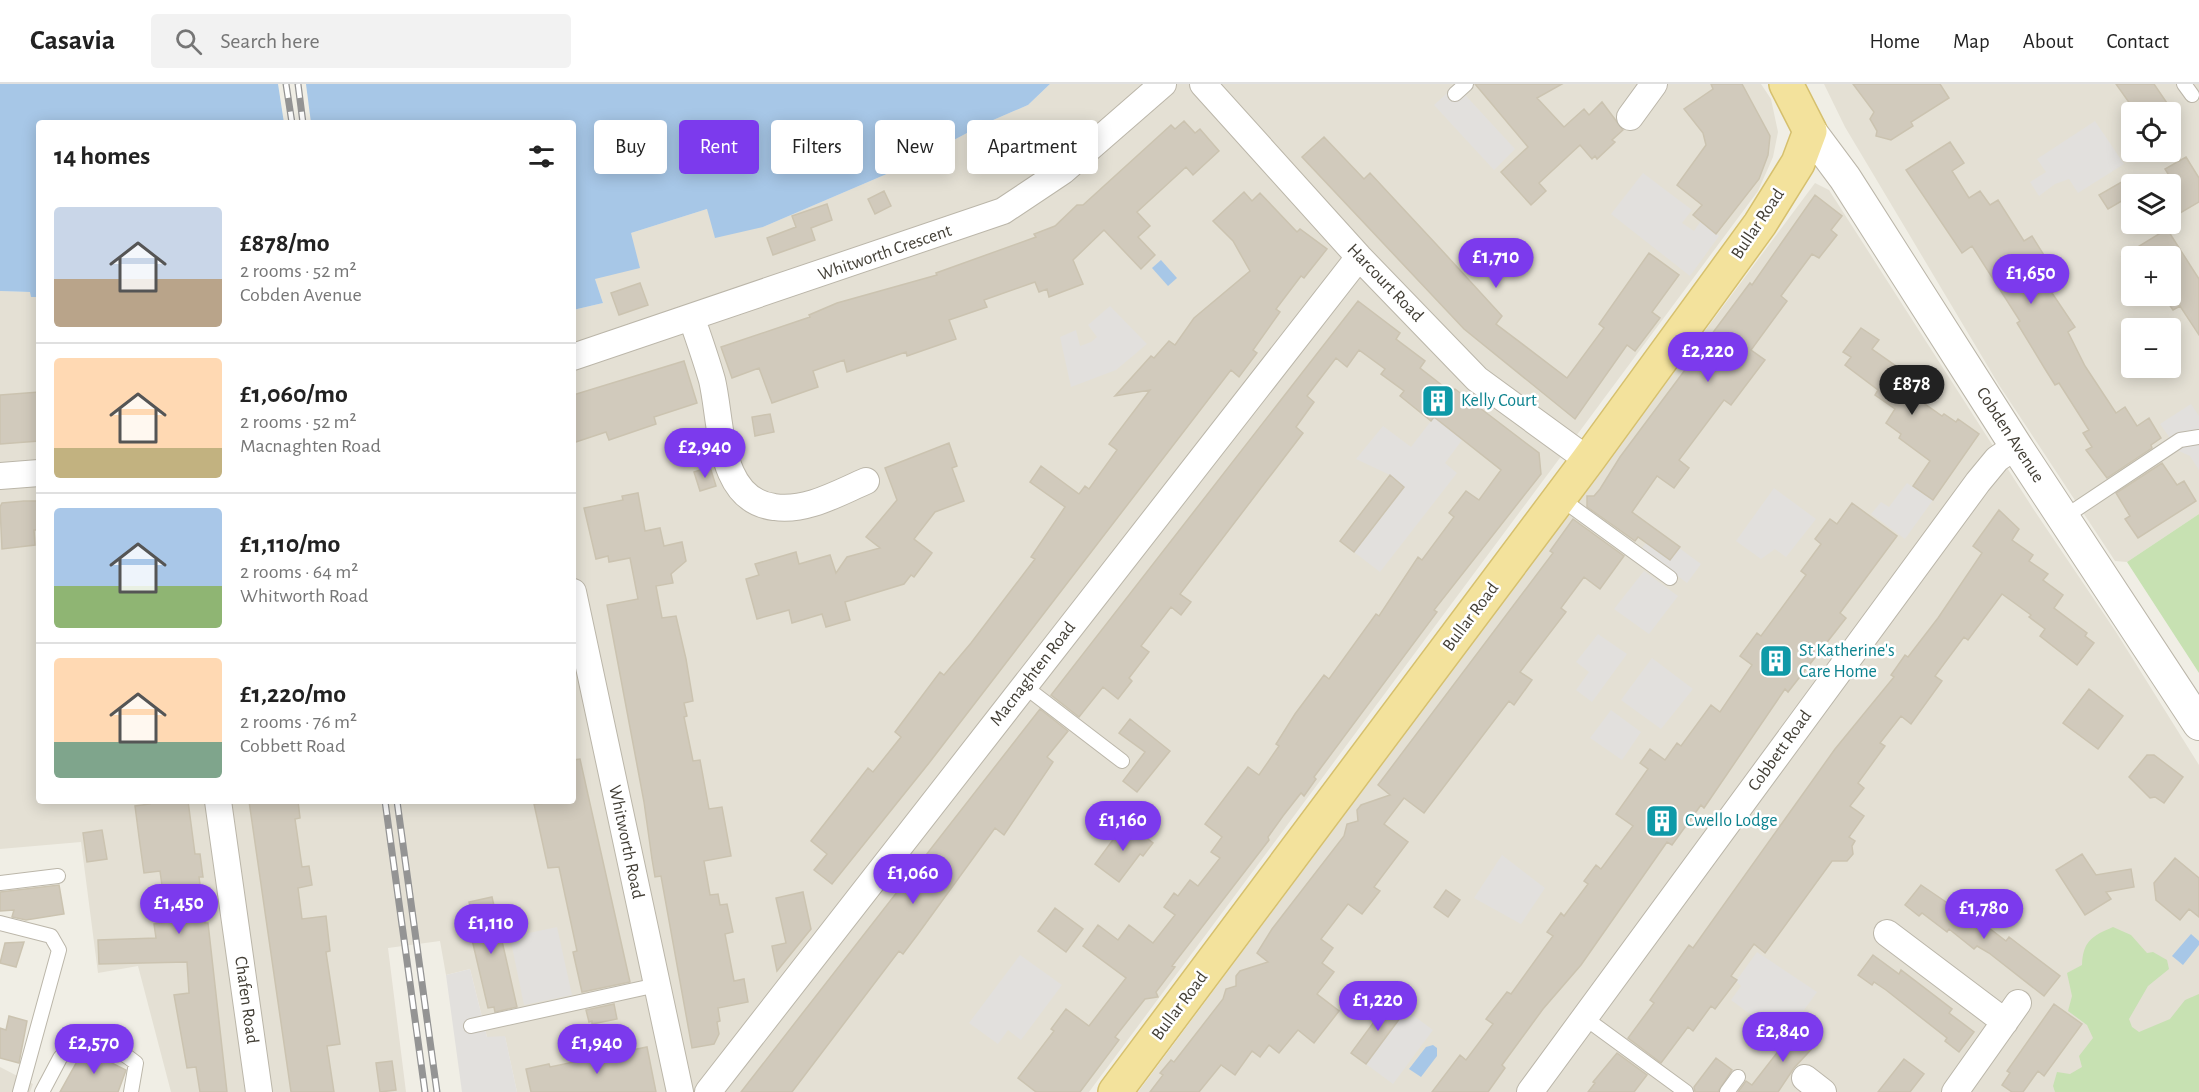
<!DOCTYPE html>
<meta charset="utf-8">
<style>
body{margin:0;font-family:"Alegreya Sans",sans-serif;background:#f2f2f2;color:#222;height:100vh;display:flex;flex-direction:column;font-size:22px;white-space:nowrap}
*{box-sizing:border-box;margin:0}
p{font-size:20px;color:#767676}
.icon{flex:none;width:33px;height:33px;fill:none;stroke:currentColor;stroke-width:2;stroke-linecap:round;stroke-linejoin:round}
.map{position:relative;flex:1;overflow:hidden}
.side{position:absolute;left:36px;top:36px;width:540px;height:684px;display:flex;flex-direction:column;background:#fff;border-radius:6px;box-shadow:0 3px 15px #0003}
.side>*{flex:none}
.guide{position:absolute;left:594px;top:36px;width:570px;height:54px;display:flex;gap:12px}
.controls{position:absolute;left:2121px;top:18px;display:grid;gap:12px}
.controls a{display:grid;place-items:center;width:60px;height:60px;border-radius:6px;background:#fff;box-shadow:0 3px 15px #0003;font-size:30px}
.price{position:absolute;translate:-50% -51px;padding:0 14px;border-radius:21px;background:#7c3aed;color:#fff;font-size:20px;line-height:39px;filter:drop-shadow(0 2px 3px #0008)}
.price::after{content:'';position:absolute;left:50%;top:36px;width:18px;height:14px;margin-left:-9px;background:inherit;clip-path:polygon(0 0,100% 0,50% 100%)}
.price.selected{background:#222;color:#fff}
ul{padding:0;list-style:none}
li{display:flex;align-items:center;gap:18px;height:150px;padding:0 18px}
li+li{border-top:2px solid #e0e0e0}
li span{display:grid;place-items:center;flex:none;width:168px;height:120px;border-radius:6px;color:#555}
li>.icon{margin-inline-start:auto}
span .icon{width:72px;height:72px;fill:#fffc;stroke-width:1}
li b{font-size:26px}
h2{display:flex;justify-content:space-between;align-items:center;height:72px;padding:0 18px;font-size:26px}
.chip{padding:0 21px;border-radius:6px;background:#fff;box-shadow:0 3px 15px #0003;font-size:21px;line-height:54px}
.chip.selected{background:#7c3aed;color:#fff}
header{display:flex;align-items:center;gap:36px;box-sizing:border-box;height:84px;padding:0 30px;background:#fff;border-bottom:2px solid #e0e0e0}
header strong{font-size:28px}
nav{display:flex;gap:33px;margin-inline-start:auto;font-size:21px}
.search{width:420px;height:54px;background:#f2f2f2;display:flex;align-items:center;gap:15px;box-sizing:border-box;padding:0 21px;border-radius:6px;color:#767676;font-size:22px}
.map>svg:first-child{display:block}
.residential{fill:#e4e0d4;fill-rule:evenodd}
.green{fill:#c7e1b2}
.parking{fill:#e2e0dd}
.water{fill:#a7c7e7}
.pier{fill:#f0eee5}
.building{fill:#d1cabc;stroke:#cbc3b0;stroke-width:1.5}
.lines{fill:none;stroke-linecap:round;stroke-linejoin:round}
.service-casing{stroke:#bbb6a9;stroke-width:16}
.minor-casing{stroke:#bbb6a9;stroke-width:28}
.tertiary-casing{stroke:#bbb6a9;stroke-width:34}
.primary-casing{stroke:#d6c06e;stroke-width:36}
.service{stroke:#fff;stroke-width:14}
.minor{stroke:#fff;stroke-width:26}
.tertiary{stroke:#fff;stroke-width:32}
.primary{stroke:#f3e29c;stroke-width:33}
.rail-casing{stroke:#949494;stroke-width:7}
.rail{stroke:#fff;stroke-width:4.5;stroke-dasharray:14;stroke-linecap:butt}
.labels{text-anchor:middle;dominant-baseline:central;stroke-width:5;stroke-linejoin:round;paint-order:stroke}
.street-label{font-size:18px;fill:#423e35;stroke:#fff}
.culture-label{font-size:18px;fill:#0d838f;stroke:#fff;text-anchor:start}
</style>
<header>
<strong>Casavia</strong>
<div class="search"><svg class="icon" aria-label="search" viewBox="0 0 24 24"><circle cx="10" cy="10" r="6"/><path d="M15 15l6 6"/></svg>Search here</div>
<nav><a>Home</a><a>Map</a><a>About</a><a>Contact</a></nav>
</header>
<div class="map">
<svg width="2199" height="1008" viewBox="0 0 2199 1008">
<rect width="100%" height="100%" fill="#f0eee5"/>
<!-- residential -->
<path class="residential" d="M1050 0H1761L1771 15 1778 48 1773 73 1758 107 1089 1008H517L505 953H487L470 885 446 891 440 857 388 864 406 1008H171L138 882 98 889 81 758 0 765V207L31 208V212L39 213V717H573V226L603 219 595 195 631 149 707 125 763 143 903 83 984 40 1028 21Z
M1824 0H2199V430L2127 478 2115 477 1999 301 1845 43ZM2132 28H2170V68H2132ZM2132 100H2170V140H2132ZM2132 172H2170V212H2132ZM2132 244H2170V284H2132Z
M1815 99 1829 106 2034 426 2116 548 2199 681V1008H1138Z
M0 983 33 1000 30 1008H0Z"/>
<!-- green -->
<path class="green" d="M2199 430V589L2127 478Z
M2113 843 2131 851 2147 869 2153 868 2167 876 2169 885 2148 902 2129 935 2132 943 2139 948 2170 935 2185 916 2199 910V1008H2055L2053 1002 2057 988 2070 990 2082 983 2079 972 2093 954 2087 941 2068 927 2072 912 2067 889 2082 881C2083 857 2092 852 2113 843Z"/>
<!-- parking -->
<path class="parking" d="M1456 1 1515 65 1494 86 1434 21Z
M2095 37 2124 80 2078 109 2069 95 2055 100 2039 112 2030 98 2046 88 2037 75Z
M1643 89 1692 126 1682 139 1694 147 1701 137 1719 152 1690 192 1611 130Z
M1110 222 1147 260 1116 286 1071 303 1060 253 1076 246 1080 262 1091 258 1097 253 1088 241Z
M2191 320 2199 332V386L2190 372 2179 367 2160 340Z
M1434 333 1462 356 1445 379 1457 389 1380 488 1354 468 1404 403 1390 391 1356 375 1383 342 1411 363Z
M1907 399 1933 416 1905 455 1871 430 1881 418 1889 423Z
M1774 404 1816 435 1786 473 1775 465 1761 475 1736 457Z
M1656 447 1701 480 1687 499 1641 465Z
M1644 487 1678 512 1649 550 1614 525Z
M1598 550 1627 570 1592 618 1576 606 1589 588 1576 578Z
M1652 574 1693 605 1661 645 1621 616Z
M1611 626 1641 648 1622 676 1590 654Z
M1502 771 1545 804 1521 840 1474 814Z
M557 843 572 911 524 921 510 853Z
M1757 868 1817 908 1794 940 1777 928 1766 942 1731 916 1741 902 1736 897Z
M1020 871 1062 901 1021 956 1008 946 998 960 969 939Z
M470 885 487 953 505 952 517 1008H462L446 891Z
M1406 926 1433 946 1393 1000 1366 980Z"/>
<!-- water -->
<path class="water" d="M0 0H1050L1028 21 984 40 903 83 763 143 715 154 707 125 631 149 640 184 595 195 603 219 573 226V39H39V213H31L30 208 0 207Z
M1161 176 1177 194 1168 202 1152 184Z
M2191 850 2199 857V861L2183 881 2172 872Z
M1433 961 1437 964V972L1421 993 1409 985 1426 963Z"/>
<!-- pier -->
<path class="pier" d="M278 0H306L311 39H284Z"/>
<!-- building -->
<path class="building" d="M1475 0H1562L1537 14 1564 43 1584 25 1589 31 1602 18 1623 46 1612 56 1615 58 1597 75 1595 72 1592 75 1580 61 1539 99 1546 107 1531 121 1501 88 1528 63Z
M1711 0H1742L1770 52 1768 71 1759 95 1716 150 1693 131 1702 121 1677 101 1706 61 1703 49 1684 25 1713 5Z
M1853 0H1940L1949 14 1911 38 1913 42 1891 56 1876 52 1877 47 1870 35 1874 28Z
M2116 0H2154L2167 19 2164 21 2168 28H2141L2137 22 2133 24Z
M1184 37 1195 49 1200 45 1219 67 1193 91 1186 83 1137 128 1150 142 1138 153 1155 171 1141 185 1104 146 1073 176 1083 200 1049 213 1047 205 1039 208 1035 198 984 216 987 223 949 236 956 255 907 272 906 268 847 288 844 276 813 287 818 303 772 319 759 284 732 294 721 263 810 233 809 231 837 219 937 191 936 189 1036 153 1034 150 1055 142 1077 121H1083L1171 41 1175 45Z
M1324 53 1364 95 1370 89 1436 160 1502 232 1496 240 1567 294 1604 244 1599 240 1649 169 1679 191 1652 228 1660 234 1635 267 1627 261 1575 335 1464 245 1302 73Z
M1950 58 1964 79 1952 87 1969 114 1980 107 1990 121 1998 116 2024 157 2032 152 2057 192 2049 197 2055 206 2052 209 2075 243 2068 248 2085 282 2116 329 2125 323 2137 342 2149 334 2161 354 2151 361 2152 364 2107 394 2086 366 2092 363 2083 349 2089 346 2059 299 2055 301 2045 285 2017 239 2020 237 1972 162 1962 169 1906 86Z
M2186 73 2199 94V118L2170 135V93L2165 85Z
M2125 96 2132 111 2108 125 2099 111Z
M884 107 891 122 875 130 868 115Z
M1244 108 1252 117 1260 109 1297 148 1300 145 1327 165 1304 194 1301 192 1276 225 1280 228 1253 266 1257 269 1239 293 1231 286 929 679 832 800 814 786 827 770 811 757 868 684 873 688 901 653 895 648 940 588 944 591 971 559 1035 475 1031 473 1065 423 1030 398 1041 382 1079 410 1085 402 1089 405 1117 366 1109 360 1150 306 1115 312 1151 272 1154 274 1169 257 1175 261 1194 234 1250 187 1233 157 1213 137Z
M1815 111 1842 132 1831 146 1837 151 1819 174 1812 170 1781 212 1787 217 1751 266 1765 276 1731 321 1724 316 1679 376 1689 384 1674 404 1657 392 1632 428 1680 463 1670 476 1638 453 1635 457 1587 423V412H1594L1600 405 1620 373 1750 199 1752 201Z
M827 120 832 136 811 144 815 156 773 171 767 154 796 143 792 132Z
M2167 145 2199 195V251L2180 222 2173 226 2164 213 2170 212V172H2123Z
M640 199 648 221 619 231 611 209Z
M1358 217 1400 249 1396 255 1425 277 1420 284 1452 309 1455 305 1539 369 1541 390 1434 526 1437 528 1314 693 1316 695 1304 712 1301 709 1283 732 1268 753 1269 756 1172 882 1175 883 1156 908 1158 913 1145 915 1115 953 1119 956 1080 1008H1036L1018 994 1054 947 1051 945 1066 925 1089 942 1126 894 1083 862 1098 841 1118 856 1129 841 1153 859 1175 831 1164 823 1174 809 1178 812 1190 796 1198 802 1220 774 1211 768 1222 753 1205 740 1248 683 1259 691 1279 662 1276 660 1295 630 1324 591 1329 595 1376 530 1379 532 1418 473 1422 476 1454 433 1449 429 1466 407 1479 416 1501 386 1434 333 1431 337 1400 312 1404 307 1381 290 1385 285 1359 266 1347 283 1336 274 1307 312 1314 318 1296 343 1303 349 1180 510 1191 518 1181 531 1171 523 1141 562 1149 568 1129 594 1132 597 1118 615 1103 603 1079 633 1051 611Z
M1861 244 1879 256 1872 265 1906 289 1903 293 1910 297 1904 305 1942 332 1944 330 1956 338 1958 335 1979 350 1933 416 1913 402 1930 377 1899 354 1901 350 1886 339 1895 325 1875 311 1878 306 1845 281 1851 273 1843 268Z
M684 277 697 319 654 333 656 340 609 356 606 348 573 359V311Z
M39 308V357L0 360V311Z
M770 330 774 348 755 352 752 333Z
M949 359 957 382 952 384 964 417 935 428 914 455 932 469 914 493 911 491 904 500 845 518 850 536 826 543 822 530 792 539 789 526 757 535 746 495 759 491 755 480 796 468 799 480 830 471 836 489 847 473 880 464 866 453 897 416 885 384Z
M2162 379 2177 401 2184 397 2196 417 2138 454 2125 435 2130 432 2116 409Z
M710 383 716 402 700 407 694 388Z
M1390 391 1404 403 1354 468 1340 457Z
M638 409 645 447 660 444 664 462 682 458 686 477 671 490 673 499 656 502 662 534 676 532 686 575 693 617 684 619 687 632 684 633 693 677 700 676 709 725 722 723 731 772 704 777 710 811 718 810 720 821 727 820 733 848 725 850 734 897 744 895 748 918 718 924 720 937 717 938 719 950 714 960 692 964 661 792 655 793 652 775 644 718 607 521 638 515 630 474 609 478 608 472 596 475 584 424 623 416 622 412Z
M24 417H39V446H34L35 461 2 465 0 423 2 419Z
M1852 419 1897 452 1840 529 1846 534 1788 608 1785 605 1704 724 1701 721 1672 761 1667 758 1581 881 1543 925 1502 981 1505 984 1488 1008H1432L1460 971 1466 976 1493 940 1486 935 1507 908 1511 910 1553 852 1547 848 1561 829 1564 832 1588 800 1584 797 1596 781 1601 785 1633 742 1616 730 1648 685 1640 679 1650 665 1665 676 1677 659 1681 662 1711 621 1720 628 1752 581 1740 572 1757 549 1761 552 1806 491 1801 487 1821 460 1815 455 1830 435 1837 440Z
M1999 426 2019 445 2012 456 2033 471 2029 477 2048 490 2043 496 2063 511 2054 524 2087 549 2085 552 2094 559 2077 581 2040 552 2045 545 2029 533 2031 531 2002 510 1968 556 1964 553 1935 592 1942 597 1911 640 1901 632 1880 659 1885 662 1858 699 1864 704 1850 722 1864 732 1849 753 1855 757 1852 762 1853 770 1847 777H1832L1765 869 1754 860 1731 892 1737 896 1715 925 1711 922 1693 947 1688 943 1661 979 1628 954 1654 919 1650 916 1689 861 1693 864 1835 665 1894 593 1891 591 1905 571 1908 573 1938 534 1982 469 1973 462Z
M1573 435 1624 472 1600 505 1584 493 1561 524 1566 528 1520 588 1532 596 1514 621 1509 617 1424 729 1404 714 1384 740 1408 758 1374 803 1380 807 1362 830 1348 820 1321 855 1333 864 1322 879 1334 888 1317 910 1339 927 1314 959 1298 946 1279 969 1269 961 1260 973 1252 967 1235 991 1221 981 1199 1008H1150L1163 991 1160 989 1171 976 1174 978 1223 915 1226 905 1236 902V892L1240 887 1268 878 1257 869 1272 845 1344 752 1347 740 1358 737 1357 726 1361 721 1390 711 1378 701 1553 469 1550 467Z
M2089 605 2123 632 2098 665 2063 639Z
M1040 625 1068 647 1047 673 1053 678 1004 751 995 744 918 850 903 870 899 867 792 1008H741Z
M1130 635 1170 667 1137 708 1123 697 1145 668 1119 649Z
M2147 671H2154L2183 693 2164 719 2155 713 2150 714 2129 693Z
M580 675 630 898 582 908 573 868 577 867 559 783 548 784 534 720 573 717V676Z
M149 717H188L195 770H200L203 793H199L205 839H208L227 1008H200L196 983 187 984 174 911 189 909 187 878 99 880 98 856 156 854 154 840 167 838 160 787 144 789 139 753 135 722 150 720Z
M249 717H298L300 734 295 735 302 783 309 782 312 801 298 804 302 835 326 832 330 867 326 868 340 960 327 962 334 1008H291Z
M1126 738 1153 759 1143 772 1140 770 1119 798 1095 780Z
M102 746 107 775 87 778 83 749Z
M2082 770 2096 791 2131 785 2134 803 2106 808 2111 815 2085 831 2056 786Z
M2175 774 2199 794V833L2189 825 2180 836 2156 816 2154 799Z
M59 801 64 830 26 836 12 833 14 826 0 827V808Z
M1921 801 1974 837 1976 834 2006 857 2009 853 2060 892 2044 912 1989 869 1977 862 1974 865 1949 845 1947 848 1922 829 1919 832 1905 821Z
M1446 806 1460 816 1448 833 1434 823Z
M803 808 811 845 777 887 772 862 786 859 776 814Z
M492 813 517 923 495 928 494 923 488 924 466 830 472 829 469 818Z
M1055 824 1083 845 1066 868 1038 847Z
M24 858 16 883 0 879 5 859Z
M1873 871 1899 890 1901 886 1952 925 1949 929 1974 948 1959 968 1945 957 1947 954 1886 906 1874 898 1872 901 1858 891Z
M1391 915 1406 926 1366 980 1351 969Z
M614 920 617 935 592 940V937L589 938 586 926Z
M2054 920 2082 940 2044 992 2038 987 2023 1008H2012L2002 1001 2010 989 2007 987Z
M9 932 27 937 19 979 0 974V944L6 946Z
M1798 942 1818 958 1794 984 1778 1008H1738L1746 997 1752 1001Z
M647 963 656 1008H531L526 985 549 980 550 983Z
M84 965 126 986 118 1008H60Z
M1617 969 1647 991 1634 1008H1588L1595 999 1593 998Z
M1716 974 1732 986 1718 1008H1695L1694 1003Z
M1904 975 1924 990 1910 1008H1878Z
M392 977 396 1006 380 1008 376 979Z"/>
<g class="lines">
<!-- service casing -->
<g class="service-casing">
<path id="service" d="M2184 0 2192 11
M1455 10 1466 0
M1560 414 1670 494
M2063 434 2180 356 2199 353
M1024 602 1122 677
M0 799 58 792
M0 839 51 852 59 866 20 1008
M1585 934 1686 1008
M471 942 657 901
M42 1008 60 974 75 956C99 956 117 964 136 979L131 1008
M1727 1008 1738 993"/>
</g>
<!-- minor casing -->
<g class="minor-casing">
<path id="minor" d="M1203 0 1359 173 1477 295 1588 376
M1630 33 1654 0
M692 235C699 255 706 275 712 296 722 337 717 416 774 423 806 428 838 409 866 397
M573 273 1003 127 1063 87 1163 0
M0 392 39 389
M573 508 680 1008
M218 717 259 1008
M1887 849 2005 938
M1805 994 1823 1008
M708 1008 1359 173
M1530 1008 1978 398 1997 375 2016 362
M1955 1008 2018 919"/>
</g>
<!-- tertiary casing -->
<g class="tertiary-casing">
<path id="tertiary" d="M1810 47 1845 94 2016 362 2199 640"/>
</g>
<!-- primary casing -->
<g class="primary-casing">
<path id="primary" d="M1115 1008 1588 376 1760 140 1798 79 1810 47 1786 0"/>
</g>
<!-- service -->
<use href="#service" class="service"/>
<!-- minor -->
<use href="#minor" class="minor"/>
<!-- tertiary -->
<use href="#tertiary" class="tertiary"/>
<!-- primary -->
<use href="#primary" class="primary"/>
<!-- rail casing -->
<g class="rail-casing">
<path id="rail" d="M286 0 292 39
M298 0 303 39
M385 717 425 1008
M397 717 437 1008"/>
</g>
<!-- rail -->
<use href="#rail" class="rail"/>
</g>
<!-- icons -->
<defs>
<g id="building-square" transform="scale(1.725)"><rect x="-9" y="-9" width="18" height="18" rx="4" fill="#0f9aa8" stroke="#fff"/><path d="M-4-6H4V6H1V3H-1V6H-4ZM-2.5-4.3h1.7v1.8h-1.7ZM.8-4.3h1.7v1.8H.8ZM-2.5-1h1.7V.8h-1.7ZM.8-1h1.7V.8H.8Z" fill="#fff"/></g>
</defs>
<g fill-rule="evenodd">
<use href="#building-square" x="1438" y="317"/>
<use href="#building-square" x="1776" y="577"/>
<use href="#building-square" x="1662" y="737"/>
</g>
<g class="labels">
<!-- street labels -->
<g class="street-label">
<text transform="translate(1758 140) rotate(-56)">Bullar Road</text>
<text transform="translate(885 169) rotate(-19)">Whitworth Crescent</text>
<text transform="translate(1385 199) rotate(46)">Harcourt Road</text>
<text transform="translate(2010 351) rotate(57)">Cobden Avenue</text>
<text transform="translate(1471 533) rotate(-53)">Bullar Road</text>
<text transform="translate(1033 590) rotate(-52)">Macnaghten Road</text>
<text transform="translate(1780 667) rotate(-54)">Cobbett Road</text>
<text transform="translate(626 758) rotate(78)">Whitworth Road</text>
<text transform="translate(246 916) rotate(82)">Chafen Road</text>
<text transform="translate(1180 922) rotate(-53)">Bullar Road</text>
</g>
<!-- culture labels -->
<g class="culture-label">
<text x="1461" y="317">Kelly Court</text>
<text x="1799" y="567">St Katherine's<tspan x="1799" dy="21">Care Home</tspan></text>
<text x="1685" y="737">Cwello Lodge</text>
</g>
</g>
</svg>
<div class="controls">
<a><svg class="icon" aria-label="locate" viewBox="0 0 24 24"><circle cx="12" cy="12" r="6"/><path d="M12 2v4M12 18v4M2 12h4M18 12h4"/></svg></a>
<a><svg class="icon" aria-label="layers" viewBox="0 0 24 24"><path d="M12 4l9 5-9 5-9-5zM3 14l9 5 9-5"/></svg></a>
<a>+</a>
<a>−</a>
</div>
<b class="price" style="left:1496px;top:205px">£1,710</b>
<b class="price" style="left:2031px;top:221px">£1,650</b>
<b class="price" style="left:1708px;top:299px">£2,220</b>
<b class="price selected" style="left:1912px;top:332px">£878</b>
<b class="price" style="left:705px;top:395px">£2,940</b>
<b class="price" style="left:1123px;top:768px">£1,160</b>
<b class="price" style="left:913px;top:821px">£1,060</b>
<b class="price" style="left:179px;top:851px">£1,450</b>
<b class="price" style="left:1984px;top:856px">£1,780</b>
<b class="price" style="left:491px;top:871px">£1,110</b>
<b class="price" style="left:1378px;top:948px">£1,220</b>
<b class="price" style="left:1783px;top:979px">£2,840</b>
<b class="price" style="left:94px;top:991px">£2,570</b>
<b class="price" style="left:597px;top:991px">£1,940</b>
<div class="guide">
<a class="chip">Buy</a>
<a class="chip selected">Rent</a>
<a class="chip">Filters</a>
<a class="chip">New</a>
<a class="chip">Apartment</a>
</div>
<section class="side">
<h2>14 homes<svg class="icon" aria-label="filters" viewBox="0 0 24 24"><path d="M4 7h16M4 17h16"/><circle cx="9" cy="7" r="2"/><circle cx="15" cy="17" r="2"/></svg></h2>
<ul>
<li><span style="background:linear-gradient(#c9d6e8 60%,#b9a48a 0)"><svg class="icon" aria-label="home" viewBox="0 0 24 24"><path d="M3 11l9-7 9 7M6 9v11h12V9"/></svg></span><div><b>£878/mo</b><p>2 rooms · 52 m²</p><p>Cobden Avenue</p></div></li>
<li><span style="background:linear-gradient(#ffd9b3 75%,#c2b280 0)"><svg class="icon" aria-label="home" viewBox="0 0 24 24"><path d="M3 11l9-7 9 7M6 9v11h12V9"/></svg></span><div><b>£1,060/mo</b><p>2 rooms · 52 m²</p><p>Macnaghten Road</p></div></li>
<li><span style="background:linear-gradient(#a9c7e8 65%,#8fb573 0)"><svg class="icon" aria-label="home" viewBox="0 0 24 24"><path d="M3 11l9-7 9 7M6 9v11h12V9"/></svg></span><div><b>£1,110/mo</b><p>2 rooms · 64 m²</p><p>Whitworth Road</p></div></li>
<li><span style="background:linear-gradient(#ffd9b3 70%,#7fa58c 0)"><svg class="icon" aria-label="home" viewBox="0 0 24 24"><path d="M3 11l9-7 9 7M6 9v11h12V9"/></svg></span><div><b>£1,220/mo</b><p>2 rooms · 76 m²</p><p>Cobbett Road</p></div></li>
</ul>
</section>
</div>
